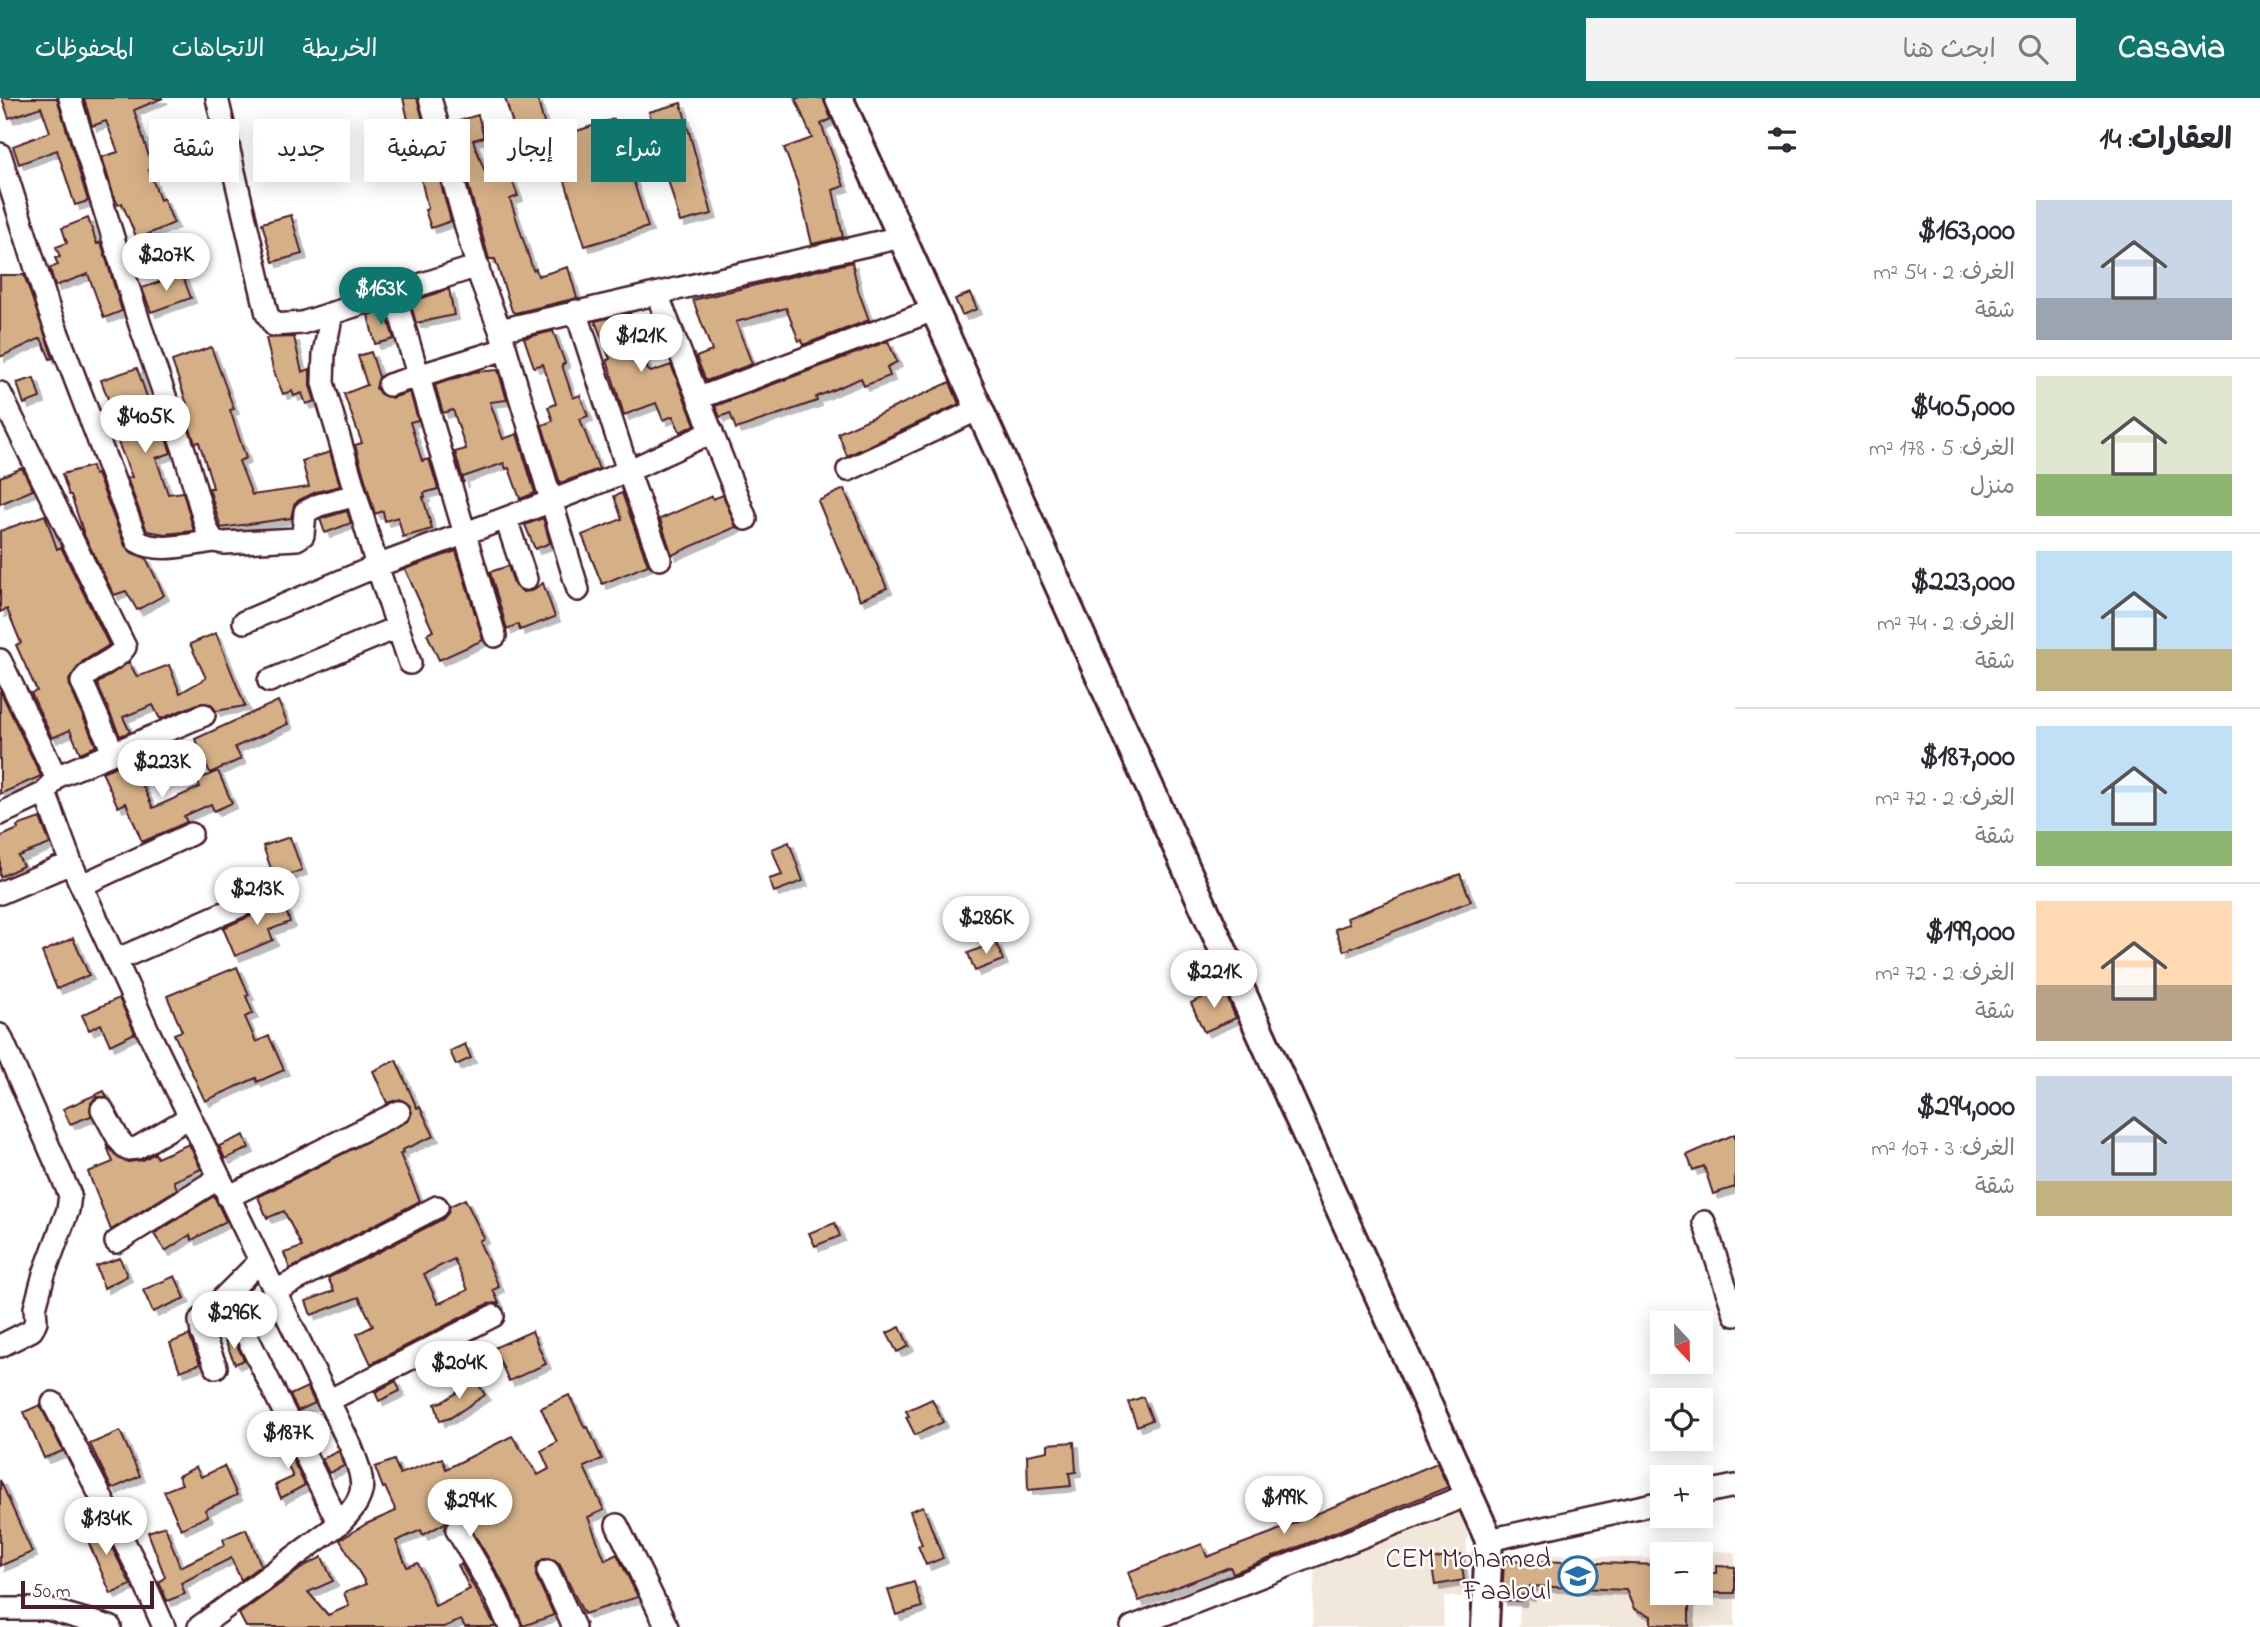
<!DOCTYPE html>
<html lang="ar">
<meta charset="utf-8">
<style>
body{margin:0;font-family:"Indie Flower","Playpen Sans Arabic",sans-serif;background:#f2f2f3;color:#2b2b33;direction:rtl;height:100vh;display:flex;flex-direction:column;font-size:26px;white-space:nowrap}
*{box-sizing:border-box;margin:0}
p{font-size:23px;color:#7c7c81}
.icon{flex:none;width:38px;height:38px;fill:none;stroke:currentColor;stroke-width:2;stroke-linecap:round;stroke-linejoin:round}
.map{position:relative;flex:1;overflow:hidden;direction:ltr}
.details{display:flex;flex-direction:column;background:#fff;width:525px}
.details>*{flex:none}
.guide{position:absolute;left:21px;top:21px;width:665px;height:63px;direction:rtl;display:flex;gap:14px}
.needle{width:46px;rotate:158deg}
.controls{position:absolute;left:1650px;top:1213px;display:grid;gap:14px}
.controls a{display:grid;place-items:center;width:63px;height:63px;border-radius:0px;background:#fff;box-shadow:0 4px 18px #0003;font-size:35px}
.scale{position:absolute;left:21px;bottom:18px;width:133px;box-sizing:border-box;padding-left:7px;border:4px solid #4a1f2b;border-top:0;font-size:19px;line-height:24px;white-space:nowrap;color:#4a1f2b;-webkit-text-stroke:5px #fff;paint-order:stroke}
.price{position:absolute;translate:-50% -60px;padding:0 16px;border-radius:24px;background:#fff;color:#222;font-size:23px;line-height:46px;filter:drop-shadow(0 2px 4px #0008)}
.price::after{content:'';position:absolute;left:50%;top:42px;width:21px;height:16px;margin-left:-10px;background:inherit;clip-path:polygon(0 0,100% 0,50% 100%)}
.price.active{background:#0f766e;color:#fff}
ul{padding:0;list-style:none}
li{display:flex;align-items:center;gap:21px;height:175px;padding:0 28px}
li+li{border-top:2px solid #e1e1e2}
li span{display:grid;place-items:center;flex:none;width:196px;height:140px;border-radius:0px;color:#555}
li>.icon{margin-inline-start:auto}
span .icon{width:84px;height:84px;fill:#fffc;stroke-width:1}
li b{font-size:30px}
h2{display:flex;justify-content:space-between;align-items:center;height:84px;padding:0 28px;font-size:30px}
.pill{padding:0 24px;border-radius:0px;background:#fff;box-shadow:0 4px 18px #0003;font-size:24px;line-height:63px}
.pill.active{background:#0f766e;color:#fff}
header{display:flex;align-items:center;gap:42px;box-sizing:border-box;height:98px;padding:0 35px;background:#0f766e;color:#fff}
header strong{font-size:33px}
nav{display:flex;gap:38px;margin-inline-start:auto;font-size:24px}
.search{width:490px;height:63px;background:#f2f2f3;display:flex;align-items:center;gap:18px;box-sizing:border-box;padding:0 24px;border-radius:0px;color:#7c7c81;font-size:26px}
main{display:flex;flex:1;min-height:0}
.map>svg:first-child{display:block}
.built{fill:#f2e7db}
.building{fill:#d5b087;stroke:#4a1f2b;stroke-width:2;fill-rule:evenodd;filter:url(#shadow)}
.lines{fill:none;stroke-linecap:round;stroke-linejoin:round}
.minor-casing{stroke:#4a1f2b;stroke-width:26}
.tertiary-casing{stroke:#4a1f2b;stroke-width:32}
.minor{stroke:#fff;stroke-width:21}
.tertiary{stroke:#fff;stroke-width:26}
.labels{text-anchor:middle;dominant-baseline:central;stroke-width:5;stroke-linejoin:round;paint-order:stroke}
.poi-label{font-size:28px;fill:#4a1f2b;stroke:#fff;text-anchor:end}
</style>
<header>
<strong>Casavia</strong>
<div class="search"><svg class="icon" aria-label="search" viewBox="0 0 24 24"><circle cx="10" cy="10" r="6"/><path d="M15 15l6 6"/></svg>ابحث هنا</div>
<nav><a>الخريطة</a><a>الاتجاهات</a><a>المحفوظات</a></nav>
</header>
<main>
<section class="details">
<h2>العقارات: 14<svg class="icon" aria-label="filters" viewBox="0 0 24 24"><path d="M4 7h16M4 17h16"/><circle cx="9" cy="7" r="2"/><circle cx="15" cy="17" r="2"/></svg></h2>
<ul>
<li><span style="background:linear-gradient(#c9d6e8 70%,#9aa5b1 0)"><svg class="icon" aria-label="home" viewBox="0 0 24 24"><path d="M3 11l9-7 9 7M6 9v11h12V9"/></svg></span><div><b>$163,000</b><p>الغرف: 2 · 54 m²</p><p>شقة</p></div></li>
<li><span style="background:linear-gradient(#dfe7d0 70%,#8fb573 0)"><svg class="icon" aria-label="home" viewBox="0 0 24 24"><path d="M3 11l9-7 9 7M6 9v11h12V9"/></svg></span><div><b>$405,000</b><p>الغرف: 5 · 178 m²</p><p>منزل</p></div></li>
<li><span style="background:linear-gradient(#bfe0f5 70%,#c2b280 0)"><svg class="icon" aria-label="home" viewBox="0 0 24 24"><path d="M3 11l9-7 9 7M6 9v11h12V9"/></svg></span><div><b>$223,000</b><p>الغرف: 2 · 74 m²</p><p>شقة</p></div></li>
<li><span style="background:linear-gradient(#bfe0f5 75%,#8fb573 0)"><svg class="icon" aria-label="home" viewBox="0 0 24 24"><path d="M3 11l9-7 9 7M6 9v11h12V9"/></svg></span><div><b>$187,000</b><p>الغرف: 2 · 72 m²</p><p>شقة</p></div></li>
<li><span style="background:linear-gradient(#ffd9b3 60%,#b9a48a 0)"><svg class="icon" aria-label="home" viewBox="0 0 24 24"><path d="M3 11l9-7 9 7M6 9v11h12V9"/></svg></span><div><b>$199,000</b><p>الغرف: 2 · 72 m²</p><p>شقة</p></div></li>
<li><span style="background:linear-gradient(#c9d6e8 75%,#c2b280 0)"><svg class="icon" aria-label="home" viewBox="0 0 24 24"><path d="M3 11l9-7 9 7M6 9v11h12V9"/></svg></span><div><b>$294,000</b><p>الغرف: 3 · 107 m²</p><p>شقة</p></div></li>
</ul>
</section>
<div class="map">
<svg width="1735" height="1529" viewBox="0 0 1735 1529">
<defs>
<filter id="shadow"><feDropShadow dx="5" dy="5" stdDeviation="0" flood-color="#0004"/></filter>
</defs>
<rect width="100%" height="100%" fill="#fff"/>
<filter id="ink" filterUnits="userSpaceOnUse"><feTurbulence type="fractalNoise" baseFrequency=".0143" numOctaves="2"/><feDisplacementMap in="SourceGraphic" scale="14" xChannelSelector="R" yChannelSelector="G"/><feConvolveMatrix kernelMatrix="1 2 1 2 8 2 1 2 1" color-interpolation-filters="sRGB"/></filter>
<g filter="url(#ink)">
<!-- built -->
<path class="built" d="M1458 1405 1468 1421 1465 1499 1445 1498 1443 1529H1312L1315 1464Z
M1690 1452 1735 1454V1529H1519L1520 1507 1493 1505 1494 1454 1662 1461V1494H1701V1456H1690Z"/>
<!-- building -->
<path class="building" d="M2 0H57L88 103 75 107 57 52 19 66 13 48 50 34 41 9 9 20Z
M84 0H163L134 12 153 71 149 72 160 102 163 100 174 125 137 141 122 105 118 107 113 96 102 59 118 54 106 23 92 28Z
M403 0H417L451 123 431 130 425 112 428 111 416 59 409 60 404 41 412 39Z
M505 0H537L546 32 517 40Z
M795 0H823L831 21 821 26 844 88 833 92 843 139 812 146 797 84 784 50 812 40Z
M681 5 712 116 680 124 649 14Z
M478 17 484 39 473 42 485 74 506 67 518 98 510 101 533 172 536 171 538 178 568 169 577 200 515 215 512 213 495 161H489L451 25Z
M614 21 648 129 585 148 552 41Z
M291 117 302 156 273 164 262 125Z
M88 120 97 146 101 144 122 213 104 220 88 176 55 188 50 170 58 167 55 160 60 159 56 149 67 145 62 130Z
M852 164 858 192 869 222 803 247 802 242 799 243 786 210 736 224 752 266 706 283 696 259 712 253 693 202Z
M182 176 191 200 151 214 142 190Z
M0 177H24L53 260 50 261 41 240 0 259Z
M449 191 454 217 416 225 410 204Z
M970 195 977 211 962 217 955 201Z
M385 212 394 241 375 246 368 217Z
M630 215 648 272 651 274 671 267 695 327 680 334 673 318 663 322 656 305 624 317 607 262 610 261 595 223Z
M553 233 565 265 562 267 573 300 580 297 588 318 580 321 599 371 560 385 542 327 553 323 548 309 556 306 543 266 534 269 524 240Z
M294 239 302 274 310 271V288L315 303 306 306 302 295 294 298 292 293 283 296 273 271 266 240Z
M888 243 897 264 887 269 890 278 864 288 861 280 816 299 817 303 736 331 730 315 720 319 715 308Z
M211 249 234 311 230 312 246 360 239 363 252 397 309 389 302 363 330 354 340 388 316 394 299 402 294 407 291 420 221 430 209 390H213L211 382 199 344 195 345 182 308 187 306 172 263Z
M371 254 379 279 376 290 380 296 392 300 410 294 418 322 410 324 422 363 429 361 438 391 424 395 425 399H423L432 431 403 439 398 419 385 423 383 413 375 416 355 347 362 345 344 296 367 287 358 258Z
M137 270 154 319 158 318 171 355 156 360 168 396 183 394 194 433 165 436 147 433 127 380 132 379 109 322 115 320 101 282Z
M498 272 507 302 490 304 503 341 517 336 535 395 520 401 509 370 506 371 504 365 463 379 464 385 455 354 466 351 453 312 443 315 435 287 474 274Z
M34 280 40 300 24 306 17 285Z
M950 284 959 306 847 358 838 335Z
M92 368 94 377 97 376 125 448 132 455 146 460 164 497 137 512 126 493 114 497 85 439 71 397H69L62 376Z
M22 370 33 392 0 406V379Z
M844 391 887 490 860 502 818 403Z
M622 395 648 467 602 486 582 437 622 421 614 398Z
M723 397 736 429 672 457 660 421 712 398 713 401Z
M347 413 351 425 325 435 320 421Z
M45 417 57 451 61 449 109 547 82 564 69 582 70 589 96 648 80 655 70 632 52 640 31 595 37 593 16 547 21 545 7 511 0 514V433Z
M543 420 550 445 535 451 525 427Z
M456 453 483 542 439 562 427 536 433 533 405 471Z
M508 468 514 486 523 494 531 493 543 485 555 519 520 532 518 526 507 531 490 474Z
M216 535 245 608 216 613 211 606 200 605 160 621 153 607 123 619 130 634 120 638 97 586 129 564 137 579 169 567 180 595 206 580 190 546Z
M0 592 41 678 0 696Z
M278 603 288 626 235 649 241 661 210 675 195 641Z
M131 662 153 710 200 689 197 682 218 673 232 705 214 713 211 706 184 718 187 724 142 744 126 705 118 709 102 674Z
M40 720 50 746 18 758 23 768 0 779V739L18 731 17 728Z
M290 739 302 772 275 782 263 748Z
M789 744 803 783 774 794 769 781 782 777 772 751Z
M1460 776 1471 803 1344 853 1335 831 1349 826 1347 820Z
M280 796 290 824 269 832 273 842 235 858 223 830 260 814 265 809 267 801Z
M73 840 89 877 57 891 42 854Z
M996 844 1003 862 975 873 968 855Z
M237 869 249 897 246 898 253 915 245 919 256 944 269 938 284 972 257 984 256 980 205 1003 174 936 182 933 167 898Z
M1223 890 1236 920 1204 934 1191 905Z
M119 900 135 935 110 947 101 926 89 932 82 917Z
M465 946 471 960 456 967 450 953Z
M396 962 417 1010 420 1009 434 1038 402 1052 403 1055 400 1056 420 1103 290 1171 284 1155 302 1149 284 1113 267 1120 258 1099 409 1022 412 1014 410 1008 400 1001 387 1005 373 973Z
M104 993 107 999H96L91 1005V1018L70 1026 63 1011Z
M1735 1036V1089L1713 1096 1704 1068 1693 1072 1687 1057Z
M244 1037 249 1050 225 1061 219 1048Z
M106 1046 118 1060 128 1064 143 1062 155 1055 157 1060 189 1046 201 1071 174 1083 177 1091 111 1132 88 1074 113 1064Z
M214 1098 226 1123 192 1142 190 1137 165 1153 154 1136Z
M465 1101 484 1140 479 1143 499 1189 493 1192 499 1205 487 1206 371 1266 357 1236 373 1228 359 1199 311 1217 306 1203 334 1193 328 1180 443 1121 448 1115 450 1108ZM454 1161 468 1192 438 1206 424 1176Z
M835 1125 840 1138 815 1148 809 1135Z
M120 1160 127 1178 104 1190 96 1168Z
M175 1178 185 1200 153 1214 143 1192Z
M900 1229 909 1248 897 1254 887 1235Z
M532 1233 546 1266 509 1283 494 1250Z
M189 1237 200 1266 180 1273 170 1245Z
M233 1239 244 1262 235 1266 225 1243Z
M476 1282 485 1297 450 1320 440 1323 435 1306 444 1303Z
M396 1283 400 1293 379 1303 375 1294Z
M307 1289 315 1305 298 1313 290 1297Z
M569 1297 585 1330 588 1329 602 1361 584 1369 604 1412 588 1419 605 1462 617 1456 638 1499 584 1516 560 1467 555 1462 543 1461 537 1466 536 1478 554 1517 523 1528 508 1493 471 1431 465 1414 423 1437 421 1432 396 1443 407 1469 418 1465 435 1508 470 1491 458 1467 461 1466 496 1529H465L461 1522 444 1529H246L239 1516 306 1467 322 1459 333 1483 308 1494 328 1517 349 1508 344 1495 366 1486 340 1442 366 1426 396 1413 385 1389 383 1390 375 1369 394 1362 400 1376 442 1360 446 1371 512 1338 538 1377 549 1371 541 1353 557 1344 541 1310Z
M1143 1299 1152 1322 1137 1328 1128 1304Z
M932 1301 943 1324 915 1337 906 1319 909 1318 906 1313Z
M40 1307 63 1353 44 1360 24 1314Z
M278 1332 305 1387 281 1400 275 1387 293 1379 273 1334Z
M120 1333 140 1378 112 1391 90 1346Z
M1074 1344 1076 1374 1069 1375 1071 1388 1028 1392 1027 1357 1048 1353V1346Z
M339 1353 344 1368 329 1375 322 1361Z
M1437 1365 1448 1389 1233 1475 1230 1469 1139 1503 1128 1474 1202 1446 1207 1459 1271 1435Z
M224 1368 237 1397 205 1412 208 1418 181 1431 164 1393 182 1386 178 1378 196 1369 201 1379Z
M0 1382 32 1454 0 1468Z
M923 1408 943 1460 926 1467 918 1448 922 1447 910 1413Z
M97 1420 131 1487 111 1496 81 1427Z
M165 1428 180 1469 225 1447 223 1441 246 1431 261 1467 241 1482 231 1460 181 1485 185 1496 167 1503 159 1484 165 1479 148 1434Z
M1460 1456 1464 1482 1435 1487 1431 1462Z
M1504 1462 1662 1467V1494H1689V1528L1651 1526V1518L1634 1511 1626 1492 1530 1488V1497H1522L1521 1503 1502 1502Z
M1716 1468 1735 1469V1495H1703L1704 1475H1716Z
M914 1484 922 1509 896 1517 888 1492Z"/>
<g class="lines">
<!-- minor casing -->
<g class="minor-casing">
<path id="minor" d="M70 0 140 227 185 355 207 432 214 443 224 445 297 441 303 437 305 414 319 407 356 397
M217 0 267 216 274 227 302 225 478 168
M430 0 481 182 500 232 578 492
M0 56 50 215 137 443C158 456 191 446 214 443
M394 195 495 538
M657 196 746 421
M576 213 628 373 660 461
M332 215 324 255 323 285 377 468 410 565
M500 232 901 139
M389 287 505 251
M0 295 125 549C114 566 91 567 82 584L113 654
M699 300 934 212
M848 372 979 311
M506 421 526 481
M244 524 377 468 552 403 628 373 712 334
M0 562 56 679
M269 583 398 529
M45 695 71 765 149 935 351 1349C366 1387 368 1397 339 1426L199 1529
M0 716 45 695 56 679 204 617
M82 787 191 736
M0 795 71 765
M116 862 254 802
M0 937 70 1097 68 1112 44 1176 35 1210 36 1223 32 1232 0 1248
M102 1011 119 1042 127 1051 137 1050 190 1019
M228 1099 399 1014
M1704 1124 1735 1217
M116 1144 219 1080
M275 1193 437 1109
M235 1214 339 1426
M216 1269 202 1235 200 1223 260 1163
M328 1303 493 1218
M53 1305 141 1477 164 1529
M1701 1395 1735 1388
M617 1427 667 1529
M457 1432 496 1499 510 1529
M1489 1442 1662 1404
M548 1473 574 1529
M0 1511H48L110 1529
M1132 1529 1455 1402"/>
</g>
<!-- tertiary casing -->
<g class="tertiary-casing">
<path id="tertiary" d="M839 0 1489 1442 1485 1529"/>
</g>
<!-- minor -->
<use href="#minor" class="minor"/>
<!-- tertiary -->
<use href="#tertiary" class="tertiary"/>
</g>
</g>
<!-- icons -->
<defs>
<g id="school-ring" transform="scale(2.0125)"><circle r="9.5" fill="#fff" stroke="#1f6fb2" stroke-width="1.5"/><path d="M0-5L7-2L0 1L-7-2ZM-4 1L0 2.5L4 1V4Q0 6-4 4Z" fill="#1f6fb2"/></g>
</defs>
<g fill-rule="evenodd">
<use href="#school-ring" x="1578" y="1478"/>
</g>
<g class="labels">
<!-- poi labels -->
<g class="poi-label">
<text x="1551" y="1462">CEM Mohamed<tspan x="1551" dy="32">Faaloul</tspan></text>
</g>
</g>
</svg>
<div class="controls">
<a><svg class="needle" viewBox="-14 -14 28 28"><path d="M0-13l5 13h-10z" fill="#e53935"/><path d="M0 13l5-13h-10z" fill="#7c7c81"/></svg></a>
<a><svg class="icon" aria-label="locate" viewBox="0 0 24 24"><circle cx="12" cy="12" r="6"/><path d="M12 2v4M12 18v4M2 12h4M18 12h4"/></svg></a>
<a>+</a>
<a>−</a>
</div>
<div class="scale">50 m</div>
<b class="price" style="left:166px;top:195px">$207K</b>
<b class="price active" style="left:381px;top:229px">$163K</b>
<b class="price" style="left:641px;top:276px">$121K</b>
<b class="price" style="left:145px;top:357px">$405K</b>
<b class="price" style="left:162px;top:702px">$223K</b>
<b class="price" style="left:257px;top:829px">$213K</b>
<b class="price" style="left:986px;top:858px">$286K</b>
<b class="price" style="left:1214px;top:912px">$221K</b>
<b class="price" style="left:234px;top:1253px">$296K</b>
<b class="price" style="left:459px;top:1303px">$204K</b>
<b class="price" style="left:288px;top:1373px">$187K</b>
<b class="price" style="left:1284px;top:1438px">$199K</b>
<b class="price" style="left:470px;top:1441px">$294K</b>
<b class="price" style="left:106px;top:1459px">$134K</b>
<div class="guide">
<a class="pill active">شراء</a>
<a class="pill">إيجار</a>
<a class="pill">تصفية</a>
<a class="pill">جديد</a>
<a class="pill">شقة</a>
</div>
</div>
</main>
